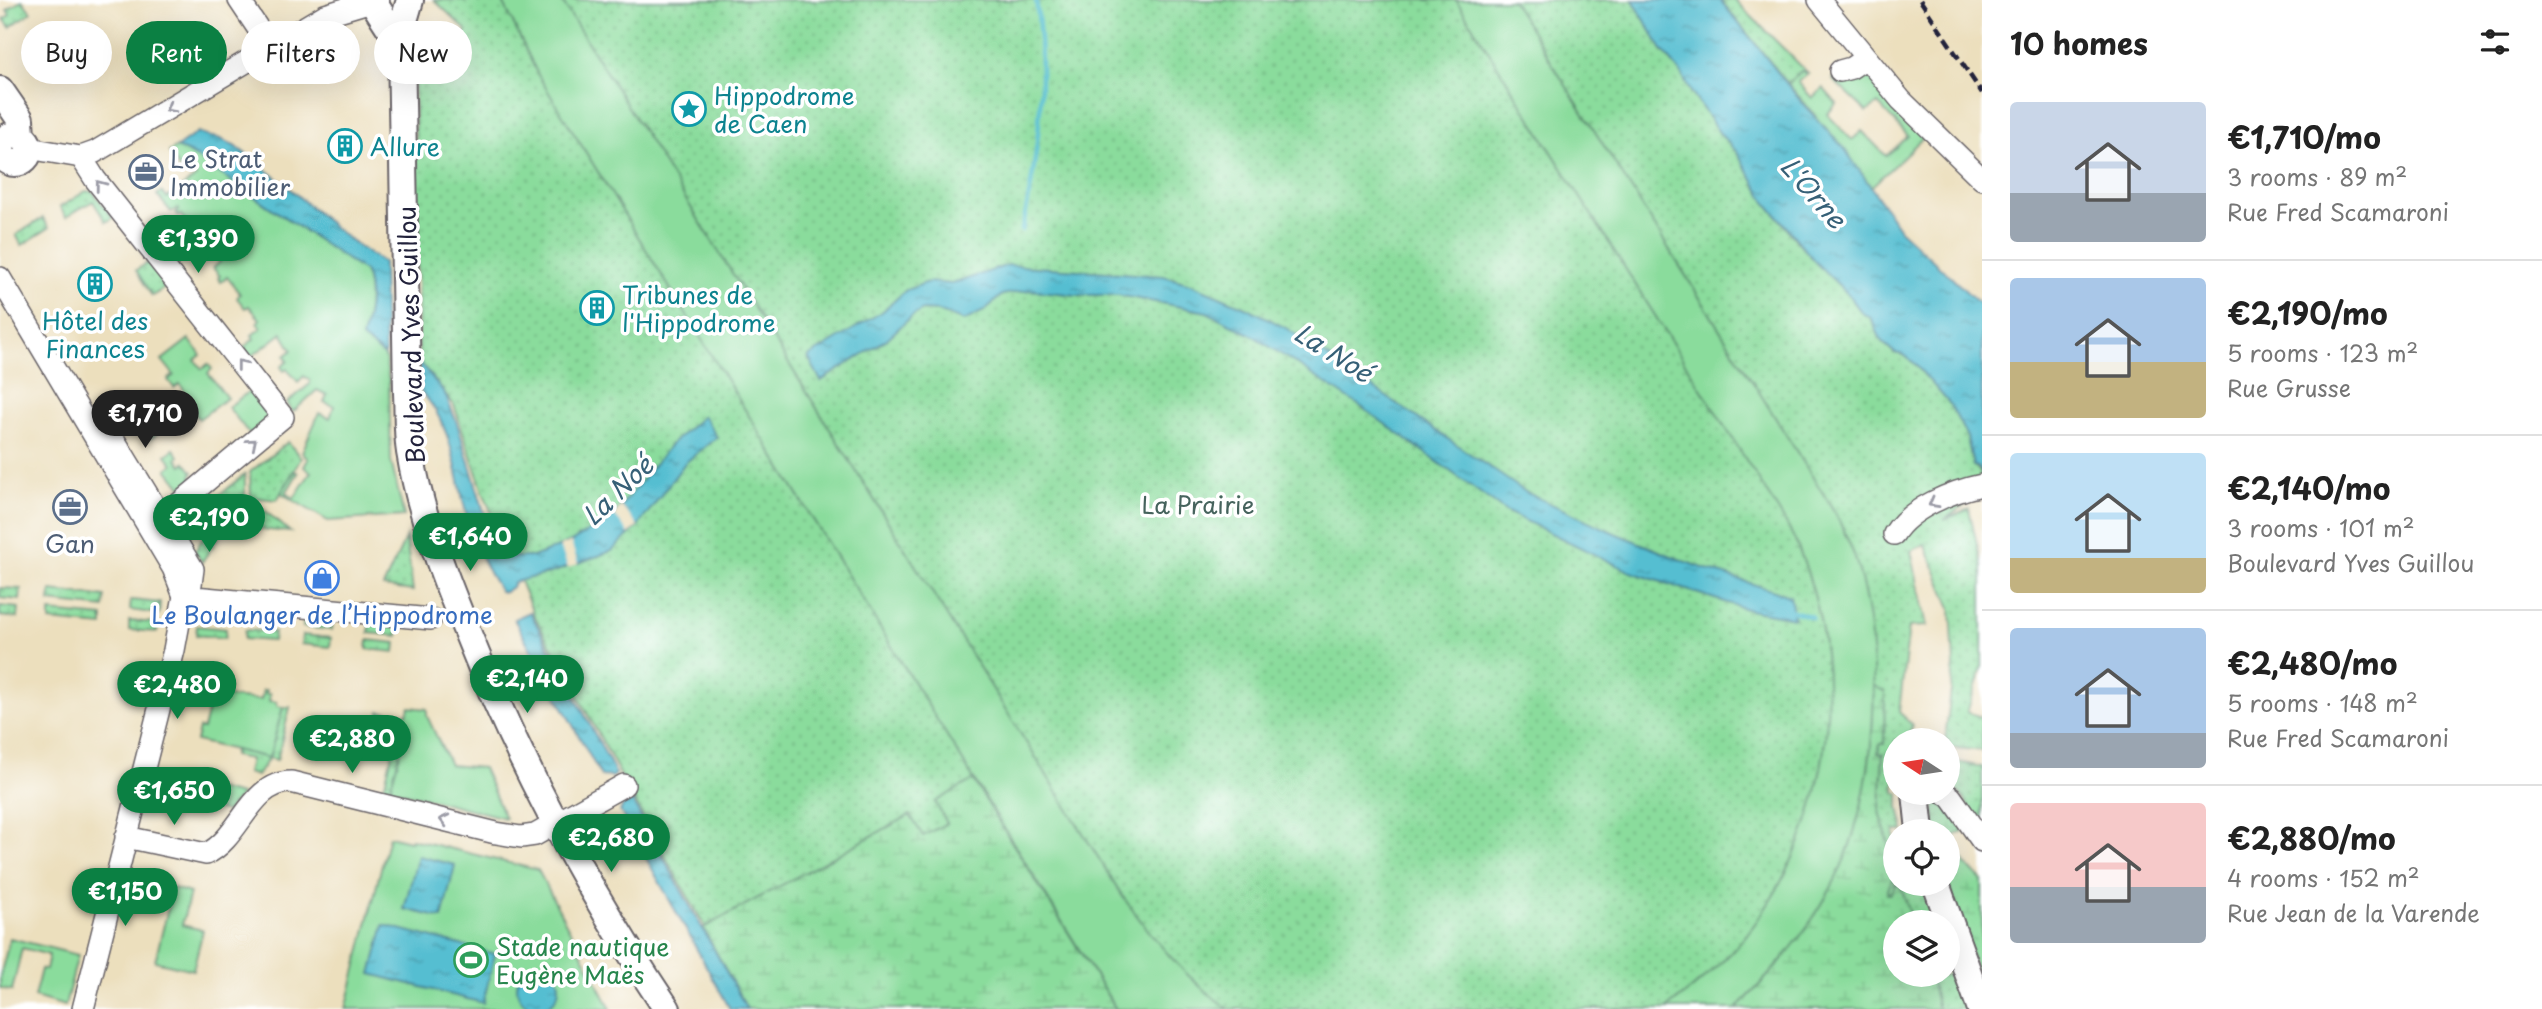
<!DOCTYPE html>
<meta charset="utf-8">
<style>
body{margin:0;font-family:"Playpen Sans",sans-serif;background:#f6f6f6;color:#222;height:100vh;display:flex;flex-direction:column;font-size:26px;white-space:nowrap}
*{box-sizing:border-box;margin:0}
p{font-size:23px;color:#767676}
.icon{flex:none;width:38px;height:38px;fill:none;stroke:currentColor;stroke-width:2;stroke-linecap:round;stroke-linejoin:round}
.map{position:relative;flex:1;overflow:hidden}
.panel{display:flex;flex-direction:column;background:#fff;width:560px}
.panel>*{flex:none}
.guide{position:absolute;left:21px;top:21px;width:665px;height:63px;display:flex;gap:14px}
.needle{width:46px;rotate:282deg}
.tools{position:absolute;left:1883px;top:728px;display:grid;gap:14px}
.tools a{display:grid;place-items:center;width:77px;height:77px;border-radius:50%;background:#fff;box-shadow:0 7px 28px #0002;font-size:35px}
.price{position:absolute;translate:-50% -60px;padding:0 16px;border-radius:24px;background:#0b8043;color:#fff;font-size:23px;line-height:46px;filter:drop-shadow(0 2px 4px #0008)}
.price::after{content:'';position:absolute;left:50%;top:42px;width:21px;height:16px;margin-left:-10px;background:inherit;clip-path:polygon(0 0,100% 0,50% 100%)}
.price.current{background:#222;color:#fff}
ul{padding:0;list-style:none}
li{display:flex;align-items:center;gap:21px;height:175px;padding:0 28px}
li+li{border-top:2px solid #e0e0e0}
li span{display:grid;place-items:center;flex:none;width:196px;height:140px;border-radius:7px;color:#555}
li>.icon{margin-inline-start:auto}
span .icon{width:84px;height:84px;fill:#fffc;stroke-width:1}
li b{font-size:30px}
h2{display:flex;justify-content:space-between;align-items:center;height:84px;padding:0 28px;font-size:30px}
.pill{padding:0 24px;border-radius:32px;background:#fff;box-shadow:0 7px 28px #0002;font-size:24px;line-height:63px}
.pill.current{background:#0b8043;color:#fff}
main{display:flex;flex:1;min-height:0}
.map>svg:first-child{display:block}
.grass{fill:url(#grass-dots);stroke:#567f6c;stroke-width:2}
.wetland{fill:url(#wetland-marsh);stroke:#567f6c;stroke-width:2}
.garden{fill:#8adc9c;stroke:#567f6c;stroke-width:2}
.water{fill:url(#water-ripples);stroke:#3c7086;stroke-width:2}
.pier{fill:#ecdfbd}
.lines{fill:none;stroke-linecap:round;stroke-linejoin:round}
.stream{stroke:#55bed1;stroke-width:4.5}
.minor-casing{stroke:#696468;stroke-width:24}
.major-casing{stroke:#696468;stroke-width:30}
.minor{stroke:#fff;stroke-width:21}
.major{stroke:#fff;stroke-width:26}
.rail{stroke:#22223b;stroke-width:4.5;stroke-dasharray:10 5;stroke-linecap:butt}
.oneway{stroke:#9c9ca7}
.labels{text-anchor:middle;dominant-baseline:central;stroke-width:7;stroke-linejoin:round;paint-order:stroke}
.culture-label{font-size:24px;fill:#0d838f;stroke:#fff;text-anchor:start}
.service-label{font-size:24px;fill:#4e5e75;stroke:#fff;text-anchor:start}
.street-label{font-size:24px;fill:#22223b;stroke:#fff}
.park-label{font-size:24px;fill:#46635d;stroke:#fff}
.shop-label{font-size:24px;fill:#366cbe;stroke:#fff}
.leisure-label{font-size:24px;fill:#27864d;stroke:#fff;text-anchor:start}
.water-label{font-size:26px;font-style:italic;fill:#366077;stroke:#fff}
</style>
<main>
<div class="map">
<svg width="1982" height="1009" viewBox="0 0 1982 1009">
<defs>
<pattern id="grass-dots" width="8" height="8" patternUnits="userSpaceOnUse" patternTransform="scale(1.75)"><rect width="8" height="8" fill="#8adc9c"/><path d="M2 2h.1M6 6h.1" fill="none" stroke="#77bc87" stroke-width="1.8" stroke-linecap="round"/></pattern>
<pattern id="wetland-marsh" width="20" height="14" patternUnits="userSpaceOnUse" patternTransform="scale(1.75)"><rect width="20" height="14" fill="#8adc9c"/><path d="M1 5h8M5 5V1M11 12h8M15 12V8" fill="none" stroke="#77bc87"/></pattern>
<pattern id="water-ripples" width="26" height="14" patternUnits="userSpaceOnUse" patternTransform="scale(1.75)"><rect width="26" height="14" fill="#55bed1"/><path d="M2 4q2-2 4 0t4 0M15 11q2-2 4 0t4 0" fill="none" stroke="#469aab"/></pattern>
</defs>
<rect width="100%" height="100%" fill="#fff"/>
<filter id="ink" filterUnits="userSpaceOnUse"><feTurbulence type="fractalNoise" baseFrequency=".0143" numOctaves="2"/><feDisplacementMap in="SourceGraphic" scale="14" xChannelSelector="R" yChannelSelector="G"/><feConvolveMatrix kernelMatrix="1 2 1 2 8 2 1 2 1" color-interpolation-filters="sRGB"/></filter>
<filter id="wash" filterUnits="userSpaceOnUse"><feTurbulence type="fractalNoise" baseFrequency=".00686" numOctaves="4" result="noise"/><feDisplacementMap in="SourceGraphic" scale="28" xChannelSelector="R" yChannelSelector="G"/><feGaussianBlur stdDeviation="1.57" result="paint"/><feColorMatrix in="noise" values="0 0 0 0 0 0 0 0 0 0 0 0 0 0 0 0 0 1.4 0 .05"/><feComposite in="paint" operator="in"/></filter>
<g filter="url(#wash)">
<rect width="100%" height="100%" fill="#ecdfbd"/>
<!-- grass -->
<path class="grass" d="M22 0 31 12 10 27 4 19 10 15 7 10Z
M434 0H1633L1662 50 1682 74 1691 92 1721 135 1736 151 1766 202 1797 241 1848 294 1862 313 1871 318 1882 342 1895 353 1904 355 1914 363 1950 404 1967 437 1973 466C1982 469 1982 481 1982 492L1944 520 1969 509 1982 566V668L1967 712 1982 717V751L1948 747V740H1945L1954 666 1951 608 1925 544 1911 551 1927 626 1909 627 1899 712 1912 724 1909 740H1895V793H1899V807L1904 831H1895V884H1922L1936 922H1895V975H1948V956L1967 1009H752L658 844 534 615 483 492 454 405 419 361 414 64 419 47C435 44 448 47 463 41L466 30Z
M1720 0H1735L1807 72 1801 71 1788 84Z
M86 191 93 192 113 218 106 222 93 201 66 217 60 207Z
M43 218 49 228 22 245 16 235Z
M149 262 168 286 152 296 136 270Z
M288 442 301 458 277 500 251 497 250 472Z
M245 474V497L202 562 195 551 213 521H218L220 495Z
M251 499 290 532 234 527Z
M406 537 413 591 383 587Z
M0 588 21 589 20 600 0 598Z
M51 591 105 597 104 608 50 602Z
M131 600 160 603 159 614 130 610Z
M0 606 19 608 18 618 0 616Z
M199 607 228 610 227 620 198 617Z
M248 611 277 614 275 624 247 621Z
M50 612 103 617V626L50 621Z
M304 617 333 620 332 630 303 627Z
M129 621 158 623 157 632 129 630Z
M370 623 399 626 398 636 369 633Z
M197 626 226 629 225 638 196 635Z
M245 630 274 632 273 641 244 639Z
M302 635 331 638 330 647 301 644Z
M368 640 396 643 395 652 367 649Z
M283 707H290L277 760 269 758 257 776 247 773 250 759 233 756 234 750 269 758Z
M398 730 406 732 390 789 384 787Z
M1948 760 1982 767V826L1948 776Z"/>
<!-- wetland -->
<path class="wetland" d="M1873 685 1885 692 1884 744H1880L1878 753 1883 754 1880 811 1895 870 1887 893 1890 894 1896 885 1900 884 1913 922H1895V975H1930L1938 1009H1736C1830 917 1876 818 1873 685Z
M973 780 1116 1009H747L703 928 910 815 923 836 947 823 935 802Z
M1943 802 1964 832 1955 835C1951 853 1971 869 1982 881V989L1948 884V831H1936L1934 808 1936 805Z"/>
<!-- garden -->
<path class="garden" d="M502 0H561L1123 897C1154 939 1186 980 1229 1009H1116L538 75Z
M1456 0H1512L1836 514C1842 528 1850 543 1855 558 1883 646 1879 772 1845 858 1822 916 1780 966 1736 1009H1666C1691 990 1717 969 1738 945 1831 835 1853 678 1797 545 1789 526 1776 507 1765 490Z
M1801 71 1808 73 1798 82 1812 98 1823 88 1837 104 1827 114 1852 140 1862 131 1886 156 1908 136 1878 104 1867 112 1833 80V78L1841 79 1845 85 1865 73 1925 136 1871 187 1843 148 1788 84Z
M177 147 196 157 365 272C372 294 368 316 362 338L385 356 389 381 391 461 404 516 328 521 281 493 295 471 298 473 286 493 294 498 311 472 304 467 308 459 302 452 319 413 330 418 334 406 324 402 327 395 317 390 293 412 287 403 310 384V381L304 376 298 382 287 369 284 371 281 367 288 361 285 356 292 350 282 333 251 357 243 348 254 339 252 335 261 328 257 323 260 319 249 306 245 308 237 298 240 294 227 277 221 282 218 278 220 276 213 268 220 262 212 251 202 258 197 253 206 246 181 215 179 216 176 213 179 210 178 208 171 212 157 195 161 192 167 198 196 177 187 164 179 169 169 152Z
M189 339 201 355 195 360 202 369 208 364 212 369 208 373 227 398 199 419 194 413 180 423 176 419 150 439 143 430 183 399 188 406 192 403 180 384 174 388 168 380 174 375 162 360Z
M250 391 268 414V420L250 435 228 407Z
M174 449 179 456 177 459 182 465 185 462 193 472 191 476 193 479 182 488 167 469 173 464 166 455Z
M210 688 217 689V696L261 700 263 690H266V694H270L269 701 277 702V706L283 707 269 758 196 741 199 728 203 729 212 693 209 692Z
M409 707 427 709V716L450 765 483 768 505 818 390 789 406 732 377 725 380 711 407 714Z
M189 782 241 795 226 812 198 805 197 808 183 805Z
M389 836 410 841 411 839 538 870 611 1009H346Z
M173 888 190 893 182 925 203 930 193 970 155 961Z
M10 938 78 955 65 1006 34 997 41 969 46 970 49 955 22 948 12 991 0 988V976Z"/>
<!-- water -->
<path class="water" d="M1633 0H1720L1804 105 1844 148 1902 232 1982 306V487V472L1978 467 1973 466 1967 437 1950 404 1914 363 1904 355 1895 353 1882 342 1871 318 1862 313 1848 294 1816 263 1766 202 1736 151 1721 135 1691 92 1682 74 1662 50Z
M198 132C206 138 214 136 223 140 239 147 254 160 268 171 307 201 340 238 383 262L385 356 362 338C368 316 373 294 365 272L196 157 177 147Z
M1008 265 1164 276 1191 284 1250 309 1286 328 1527 493 1617 534 1694 565 1790 596 1794 618 1749 610 1631 572 1505 511 1363 408 1252 335 1207 312 1118 295H1076L1030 290 1002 295 984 311 964 321 938 311 923 310 911 317 887 339 821 381 808 357 883 311 906 290 928 282 952 284Z
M419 361 445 394 457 423 493 541 504 554 513 557H533L571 542 614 515 671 444 703 416 717 437 685 463 638 526 612 551 554 572 514 582 512 587 505 592 500 591C485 568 474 544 467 517 456 475 453 424 421 392Z
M530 612 616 774 613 777 601 776 514 619Z
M626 801H632L747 1009H730L620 811Z
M418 856 455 865 442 918 404 909Z
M384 925 495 954 483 1003 371 974Z
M517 987a21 21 0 1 1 42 0a21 21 0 1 1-42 0Z"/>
<!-- pier -->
<path class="pier" d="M621 506 638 526 629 534 614 515Z
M571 542 578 564 568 568 560 546Z"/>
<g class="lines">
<!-- stream -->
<path class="stream" d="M1022 230C1039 155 1047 76 1036 0
M1790 610 1812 617"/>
</g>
</g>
<g filter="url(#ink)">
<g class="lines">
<!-- minor casing -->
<g class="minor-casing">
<path id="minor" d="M239 0 271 48
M1819 0 1901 100 1982 179
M1840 71 1851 68 1866 58
M28 148 81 157 95 152 325 15 375 0
M81 157 95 179 283 417 162 518
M0 278 173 568 184 596 174 650 83 1009
M99 415 193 569 191 584 184 596
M1894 534C1910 508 1953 491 1982 485
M184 596 431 619
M1944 793 1951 797 1982 841
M126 837 206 854C240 839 250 782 291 782L496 833 521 837 535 835 624 785"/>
</g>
<!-- major casing -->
<g class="major-casing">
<path id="major" d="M375 0 377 8 401 45
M410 0 403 24 401 45 407 393C408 413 407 433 410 452 420 514 444 576 468 634 520 766 588 891 667 1009
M0 90 20 119 21 137
M1 149a14 14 0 1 1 28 0a14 14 0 1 1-28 0Z
M1916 793 1920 831
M1936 884 1981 1009"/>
</g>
<!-- minor -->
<use href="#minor" class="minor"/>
<!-- major -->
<use href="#major" class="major"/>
<!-- rail -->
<path class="rail" d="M1920 0 1982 93"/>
</g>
<!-- one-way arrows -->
<defs><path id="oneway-chevron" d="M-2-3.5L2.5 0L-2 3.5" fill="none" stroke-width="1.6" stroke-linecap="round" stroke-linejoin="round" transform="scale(1.75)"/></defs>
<g class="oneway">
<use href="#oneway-chevron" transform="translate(170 108) rotate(150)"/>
<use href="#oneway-chevron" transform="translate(100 185) rotate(-127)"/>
<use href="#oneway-chevron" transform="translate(241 364) rotate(-128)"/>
<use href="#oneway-chevron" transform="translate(252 443) rotate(-40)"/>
<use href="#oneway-chevron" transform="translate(1933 503) rotate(151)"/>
<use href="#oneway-chevron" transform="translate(444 820) rotate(-166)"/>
</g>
</g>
<!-- icons -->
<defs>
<g id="sight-ring" transform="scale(1.75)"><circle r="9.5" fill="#fff" stroke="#0f9aa8" stroke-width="1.5"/><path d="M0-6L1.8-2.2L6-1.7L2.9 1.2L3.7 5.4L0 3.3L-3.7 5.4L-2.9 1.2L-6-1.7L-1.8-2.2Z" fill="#0f9aa8"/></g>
<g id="building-ring" transform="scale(1.75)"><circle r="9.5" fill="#fff" stroke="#0f9aa8" stroke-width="1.5"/><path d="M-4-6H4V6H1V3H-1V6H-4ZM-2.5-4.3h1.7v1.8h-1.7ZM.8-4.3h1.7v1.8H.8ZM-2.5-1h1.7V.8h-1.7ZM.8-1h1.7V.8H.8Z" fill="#0f9aa8"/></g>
<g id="office-ring" transform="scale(1.75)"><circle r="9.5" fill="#fff" stroke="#5c6f8a" stroke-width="1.5"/><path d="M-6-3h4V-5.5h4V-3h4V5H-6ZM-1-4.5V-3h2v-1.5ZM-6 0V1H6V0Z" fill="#5c6f8a"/></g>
<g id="shop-ring" transform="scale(1.75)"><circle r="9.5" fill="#fff" stroke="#3f7fe0" stroke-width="1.5"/><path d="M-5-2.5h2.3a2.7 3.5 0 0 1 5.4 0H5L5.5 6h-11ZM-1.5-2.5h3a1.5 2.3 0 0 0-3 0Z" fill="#3f7fe0"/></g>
<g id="stadium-ring" transform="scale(1.75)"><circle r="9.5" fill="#fff" stroke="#2e9e5b" stroke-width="1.5"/><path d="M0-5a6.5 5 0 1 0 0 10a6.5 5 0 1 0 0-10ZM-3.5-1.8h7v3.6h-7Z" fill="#2e9e5b"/></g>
</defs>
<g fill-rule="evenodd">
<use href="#sight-ring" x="689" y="109"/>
<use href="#building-ring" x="345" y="146"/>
<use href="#office-ring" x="146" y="172"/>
<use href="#building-ring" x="95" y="284"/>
<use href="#building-ring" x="597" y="308"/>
<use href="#office-ring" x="70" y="507"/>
<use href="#shop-ring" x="322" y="578"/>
<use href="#stadium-ring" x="471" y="960"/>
</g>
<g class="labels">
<!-- culture labels -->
<g class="culture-label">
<text x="714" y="95">Hippodrome<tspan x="714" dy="28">de Caen</tspan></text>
<text x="370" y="146">Allure</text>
<text x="622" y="294">Tribunes de<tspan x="622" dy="28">l'Hippodrome</tspan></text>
<text x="95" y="320" text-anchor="middle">Hôtel des<tspan x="95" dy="28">Finances</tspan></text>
</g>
<!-- service labels -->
<g class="service-label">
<text x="170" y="158">Le Strat<tspan x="170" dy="28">Immobilier</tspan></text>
<text x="70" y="543" text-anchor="middle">Gan</text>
</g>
<!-- street labels -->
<g class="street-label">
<text transform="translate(410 335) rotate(-92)">Boulevard Yves Guillou</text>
</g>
<!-- park labels -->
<g class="park-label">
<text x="1198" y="504">La Prairie</text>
</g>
<!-- shop labels -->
<g class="shop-label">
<text x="322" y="614">Le Boulanger de l’Hippodrome</text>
</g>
<!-- leisure labels -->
<g class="leisure-label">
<text x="496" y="946">Stade nautique<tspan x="496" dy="28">Eugène Maës</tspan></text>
</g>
<!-- water labels -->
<g class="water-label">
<text transform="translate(1814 192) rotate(49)">L'Orne</text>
<text transform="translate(1334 352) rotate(32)">La Noé</text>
<text transform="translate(617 490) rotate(-44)">La Noé</text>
</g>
</g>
</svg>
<div class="tools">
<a><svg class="needle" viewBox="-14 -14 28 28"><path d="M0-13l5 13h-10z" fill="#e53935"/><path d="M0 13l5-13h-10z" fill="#767676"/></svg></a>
<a><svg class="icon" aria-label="locate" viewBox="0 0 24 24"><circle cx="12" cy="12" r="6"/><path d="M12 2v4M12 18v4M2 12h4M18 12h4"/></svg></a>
<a><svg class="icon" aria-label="layers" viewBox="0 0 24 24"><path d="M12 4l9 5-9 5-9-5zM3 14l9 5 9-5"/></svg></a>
</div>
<b class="price" style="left:198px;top:275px">€1,390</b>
<b class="price current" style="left:145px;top:450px">€1,710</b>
<b class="price" style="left:209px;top:554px">€2,190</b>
<b class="price" style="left:470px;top:573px">€1,640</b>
<b class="price" style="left:527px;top:715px">€2,140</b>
<b class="price" style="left:177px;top:721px">€2,480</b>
<b class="price" style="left:352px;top:775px">€2,880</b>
<b class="price" style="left:174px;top:827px">€1,650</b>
<b class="price" style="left:611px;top:874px">€2,680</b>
<b class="price" style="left:125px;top:928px">€1,150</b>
<div class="guide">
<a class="pill">Buy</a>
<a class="pill current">Rent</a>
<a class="pill">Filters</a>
<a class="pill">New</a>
</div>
</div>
<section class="panel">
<h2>10 homes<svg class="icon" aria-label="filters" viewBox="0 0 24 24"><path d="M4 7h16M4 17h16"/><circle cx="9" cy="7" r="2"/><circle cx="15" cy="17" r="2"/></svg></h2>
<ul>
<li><span style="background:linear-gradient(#c9d6e8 65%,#9aa5b1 0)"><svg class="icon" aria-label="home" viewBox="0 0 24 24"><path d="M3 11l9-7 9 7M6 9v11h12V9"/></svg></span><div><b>€1,710/mo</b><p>3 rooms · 89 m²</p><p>Rue Fred Scamaroni</p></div></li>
<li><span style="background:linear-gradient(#a9c7e8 60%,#c2b280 0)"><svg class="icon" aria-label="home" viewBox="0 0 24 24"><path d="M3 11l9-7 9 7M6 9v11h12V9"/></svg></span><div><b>€2,190/mo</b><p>5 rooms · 123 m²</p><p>Rue Grusse</p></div></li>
<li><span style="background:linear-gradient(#bfe0f5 75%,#c2b280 0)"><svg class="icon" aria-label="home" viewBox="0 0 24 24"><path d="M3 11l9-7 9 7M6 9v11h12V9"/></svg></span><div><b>€2,140/mo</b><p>3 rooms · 101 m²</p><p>Boulevard Yves Guillou</p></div></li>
<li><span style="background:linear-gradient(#a9c7e8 75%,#9aa5b1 0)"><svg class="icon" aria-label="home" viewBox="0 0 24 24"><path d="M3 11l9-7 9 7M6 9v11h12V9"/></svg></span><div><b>€2,480/mo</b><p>5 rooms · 148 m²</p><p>Rue Fred Scamaroni</p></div></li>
<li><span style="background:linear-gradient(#f6c9c9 60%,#9aa5b1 0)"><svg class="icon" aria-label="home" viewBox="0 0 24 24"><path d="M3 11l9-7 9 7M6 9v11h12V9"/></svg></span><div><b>€2,880/mo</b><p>4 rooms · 152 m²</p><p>Rue Jean de la Varende</p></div></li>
</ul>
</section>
</main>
